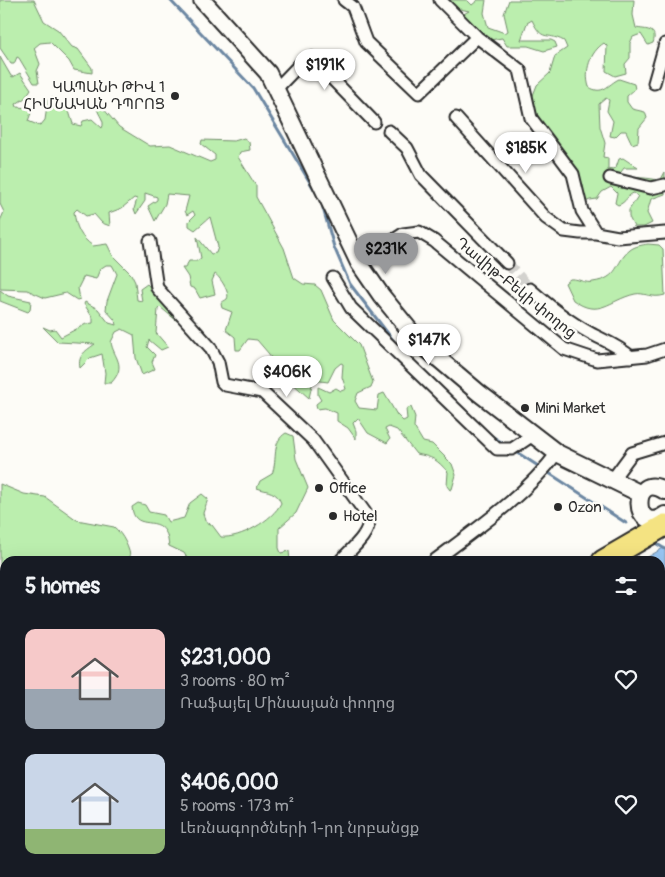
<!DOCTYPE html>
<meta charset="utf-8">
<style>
body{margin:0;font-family:Pangolin,"Noto Sans Armenian",sans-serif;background:#20242c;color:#f1f3f6;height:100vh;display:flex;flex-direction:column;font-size:19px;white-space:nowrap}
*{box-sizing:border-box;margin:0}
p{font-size:16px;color:#9ea1a6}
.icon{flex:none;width:28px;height:28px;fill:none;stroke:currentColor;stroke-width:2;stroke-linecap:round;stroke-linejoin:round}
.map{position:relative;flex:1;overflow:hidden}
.details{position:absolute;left:0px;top:556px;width:665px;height:321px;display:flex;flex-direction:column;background:#171b24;border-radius:15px 15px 0 0;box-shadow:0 5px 20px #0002}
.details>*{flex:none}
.price{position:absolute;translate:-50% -42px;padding:0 11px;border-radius:18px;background:#fff;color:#222;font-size:16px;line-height:32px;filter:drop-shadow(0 1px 2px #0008)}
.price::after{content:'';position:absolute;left:50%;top:30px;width:15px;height:11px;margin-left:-8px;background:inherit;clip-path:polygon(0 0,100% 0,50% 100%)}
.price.on{background:#98999b;color:#111}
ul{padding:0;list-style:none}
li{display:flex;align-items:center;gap:15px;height:125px;padding:0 25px}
li span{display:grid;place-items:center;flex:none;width:140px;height:100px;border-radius:10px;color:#555}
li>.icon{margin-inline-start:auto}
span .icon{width:60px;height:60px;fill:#fffc;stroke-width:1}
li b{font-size:21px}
h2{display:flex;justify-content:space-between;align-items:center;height:60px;padding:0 25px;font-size:21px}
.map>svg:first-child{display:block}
.green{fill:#bbeeae;stroke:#738c6c}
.water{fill:#97c5f2;stroke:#6c87a2}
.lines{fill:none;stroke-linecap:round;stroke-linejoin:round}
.stream{stroke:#6c87a2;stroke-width:3}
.street-tunnel{stroke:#d3d2ce;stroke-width:11;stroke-dasharray:11 5.5;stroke-linecap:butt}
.street-casing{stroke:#2b2b2b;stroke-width:15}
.secondary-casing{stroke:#2b2b2b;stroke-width:20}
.highway-casing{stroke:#2b2b2b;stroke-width:25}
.street{stroke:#fdfcf7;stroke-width:11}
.secondary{stroke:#fdfcf7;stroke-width:16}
.highway{stroke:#f4e382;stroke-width:21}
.poi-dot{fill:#2b2b2b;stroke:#fdfcf7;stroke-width:2}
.labels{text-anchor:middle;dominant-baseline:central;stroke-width:5;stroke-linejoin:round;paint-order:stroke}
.poi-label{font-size:15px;fill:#2b2b2b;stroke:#fdfcf7;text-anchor:start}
.street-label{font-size:15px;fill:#2b2b2b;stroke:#fdfcf7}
</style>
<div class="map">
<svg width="665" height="877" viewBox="0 0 665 877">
<rect width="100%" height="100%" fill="#fdfcf7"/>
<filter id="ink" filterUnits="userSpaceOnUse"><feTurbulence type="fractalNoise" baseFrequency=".02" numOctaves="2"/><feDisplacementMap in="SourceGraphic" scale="10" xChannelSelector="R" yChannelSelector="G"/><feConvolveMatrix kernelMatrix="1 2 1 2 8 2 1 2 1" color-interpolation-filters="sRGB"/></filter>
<g filter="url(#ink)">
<!-- green -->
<path class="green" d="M0 0H34L44 21 58 30 72 47 78 49 92 68V73L74 70 69 61 50 42 40 43 34 48 40 64 37 71 39 83H34L19 58 17 57 14 64H11L0 48Z
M433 0H467L472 5 478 0H486L484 13 488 27 505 33 508 31 504 14 509 0H634L633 15 636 28C646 30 658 28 653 43L648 45 641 34 633 37 630 43V58L625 64 626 73 615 76 606 71 607 46 604 43C590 52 584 71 589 87 603 96 608 84 619 79L634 84 635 89 627 96V102L632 109 645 112 647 118 639 128 638 142 632 144 626 131H621L615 137 610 136 613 121 607 111 609 100 606 98 599 104 600 127 605 143 603 157 608 158V170L616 168 619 159 623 158 638 168H624L618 176C630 178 652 177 660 181L665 172V194L651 199 647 213 652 223 644 227H634L629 217V210L638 196 634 193C628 194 626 203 618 205L615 203 617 193 611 187 602 192 597 199 590 200 583 203 573 180 549 151 537 126 532 98 537 85 550 73 555 56 567 48 564 41C545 31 543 43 532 20L527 23 521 40H551L555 42 557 47 544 51 528 46H507L502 38 490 40 482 37 480 31H475L460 16 469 11 438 4Z
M0 57 11 76 13 77 20 73 31 89 25 98 16 104 17 107 29 108 31 113 28 121 40 126 45 120 48 100 52 97 60 105 68 108 73 124 81 126 83 121 92 119 102 128C106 121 98 115 97 108L102 107 119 127 150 146 170 145 210 162 215 160V155L201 144 202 140 234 141 244 138 249 142 250 150 240 152 238 157 256 186V197L284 248 294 278 303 284 315 285 321 290 334 320 359 345 373 382 371 387 358 393 355 401 359 408 377 410 379 395 384 393 397 415 403 421 407 419 406 409 411 407 415 417 414 427 423 442 432 444 452 464 456 475 452 489 450 490 447 486 448 472C436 459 433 457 416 454L397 430 389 427 385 429 390 439 387 443 368 433 358 418 353 423 356 431V439L348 428 337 421V413L325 408 317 409 316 404 321 400 318 395V387L329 392 336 388 341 391 346 389 342 377 343 364 341 363 335 368 328 382 313 380 309 398 291 382 280 380 269 354 257 340 248 339 240 350H236L235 337 226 330 232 312 222 308 221 304C222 301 225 301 227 299 231 293 219 276 215 274L212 281 215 294 200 298 195 289 190 287 188 277 182 268H185L189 261H197L201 258 197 237 211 254 216 253 218 247 210 217 195 230 189 226V221L195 215 193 211 187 215 185 211 189 196 167 194 165 204 155 221 148 206 157 200V197L145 193V201L136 214 134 209 137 199 134 198 122 208 109 213 110 226 102 223 94 214 86 216 77 209 74 212C76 227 80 237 93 246L107 244 113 256 131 274 135 282 137 300 142 301 140 289 147 284 178 318 177 321 160 307 158 309 156 333 168 347 161 350 149 340 147 347 155 355 152 362 155 369 142 375 136 358 134 335 122 329 116 332 111 342C113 357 128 365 111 383H104L105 373 102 354 90 358 80 368C77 355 87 350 95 344L58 342 43 327 50 330 55 329 61 337 86 324 93 323V318L84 304 85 302 98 309 109 323 116 325 115 320 106 310 107 301 117 274 112 265H106L100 269 96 279 84 276 78 288 80 299 77 300 66 293 45 298 27 290 0 289V221L4 212 0 204Z
M648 244 659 245 663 249 665 295C652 299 644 292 635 294 609 300 599 319 573 300L565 283 570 279C578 278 585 284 593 282 620 278 614 263 630 250 635 246 642 245 648 244Z
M0 290 8 296 31 301 30 310 28 312 0 301Z
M286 433 293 436 296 459 308 488 296 513 279 528V548L281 553 289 551 290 561H189L184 553 169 546C168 541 168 535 165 531 156 516 134 531 132 507L138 503 145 505 149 512 164 515 168 522 184 518 190 503 202 494 208 499 203 513 205 521 212 525 221 537C240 539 273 520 281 503 277 491 268 492 257 488L260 481 272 474C278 459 271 442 286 433Z
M0 484 24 494 45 497 77 520 114 527C123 534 130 549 131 561H5V691H0Z
M665 670V822L660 820V673Z
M270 873 382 872 387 877H264Z"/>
<!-- water -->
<path class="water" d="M665 547V578L660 582V561H641Z
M151 872H223V873L217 877H144Z"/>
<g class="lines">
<!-- stream -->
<path class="stream" d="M170 0 253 88 317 194
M321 201 334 247 350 284 396 344
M490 435 506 445
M515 451 626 523
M657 544 665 549"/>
<!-- street-tunnel -->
<path class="street-tunnel" d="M507 263 530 289"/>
<!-- street casing -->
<g class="street-casing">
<path id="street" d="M344 0 353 7 366 42 419 93 477 37
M440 0 477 37 520 70 531 118 573 174 582 211 596 233
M654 83 665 44
M276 89 304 60 312 58 374 122
M456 118 546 218 564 231 580 233H596L618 237 665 233
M389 131 407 148 421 175 507 263
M610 178 651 188 665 185
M150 241 157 288 210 347 218 362 222 382 225 385 262 392 313 440 369 518C370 535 351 549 340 561
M359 263 403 234 419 232 434 241 564 349 597 360 647 355 665 349
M333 278 351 308 497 449H512L533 435
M530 289C549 306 568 321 590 333 605 341 619 346 631 357
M612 480 632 453 665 443
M434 561C475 530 526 495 557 453"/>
</g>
<!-- secondary casing -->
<g class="secondary-casing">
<path id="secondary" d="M202 0 268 73 359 263 381 295 420 343 479 393 557 453 641 494
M665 491C630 469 632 538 665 515
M660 611 665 608
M239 877 245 872
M458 877 460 872"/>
</g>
<!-- highway casing -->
<g class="highway-casing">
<path id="highway" d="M603 561 665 525
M114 877 120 872"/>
</g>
<!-- street -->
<use href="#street" class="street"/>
<!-- secondary -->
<use href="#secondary" class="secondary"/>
<!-- highway -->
<use href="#highway" class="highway"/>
</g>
</g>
<!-- markers -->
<g class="poi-dot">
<circle cx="175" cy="96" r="5"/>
<circle cx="525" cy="408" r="5"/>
<circle cx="319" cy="488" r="5"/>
<circle cx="558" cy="507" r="5"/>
<circle cx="333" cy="516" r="5"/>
</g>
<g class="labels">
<!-- poi labels -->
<g class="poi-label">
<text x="165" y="87" text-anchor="end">ԿԱՊԱՆԻ ԹԻՎ 1<tspan x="165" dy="17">ՀԻՄՆԱԿԱՆ ԴՊՐՈՑ</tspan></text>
<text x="535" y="408">Mini Market</text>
<text x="329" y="488">Office</text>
<text x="568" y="507">Ozon</text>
<text x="343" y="516">Hotel</text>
</g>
<!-- street labels -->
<g class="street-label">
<text transform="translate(516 288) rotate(39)">Դավիթ-Բեկի փողոց</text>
</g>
</g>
</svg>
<b class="price" style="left:325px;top:91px">$191K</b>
<b class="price" style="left:526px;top:174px">$185K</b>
<b class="price on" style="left:386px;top:275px">$231K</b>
<b class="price" style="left:429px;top:366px">$147K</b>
<b class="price" style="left:287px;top:398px">$406K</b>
<section class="details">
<h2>5 homes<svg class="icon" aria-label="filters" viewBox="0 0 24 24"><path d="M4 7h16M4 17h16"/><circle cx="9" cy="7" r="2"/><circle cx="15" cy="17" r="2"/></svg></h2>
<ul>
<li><span style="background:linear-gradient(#f6c9c9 60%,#9aa5b1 0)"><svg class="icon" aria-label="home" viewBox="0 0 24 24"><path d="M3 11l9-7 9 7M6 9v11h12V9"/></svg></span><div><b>$231,000</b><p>3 rooms · 80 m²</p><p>Ռաֆայել Մինասյան փողոց</p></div><svg class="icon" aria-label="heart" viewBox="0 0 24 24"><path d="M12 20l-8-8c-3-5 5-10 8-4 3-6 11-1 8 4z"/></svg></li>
<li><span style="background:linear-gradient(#c9d6e8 75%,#8fb573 0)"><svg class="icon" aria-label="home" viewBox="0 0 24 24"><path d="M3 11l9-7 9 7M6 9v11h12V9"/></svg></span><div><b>$406,000</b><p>5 rooms · 173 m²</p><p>Լեռնագործների 1-րդ նրբանցք</p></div><svg class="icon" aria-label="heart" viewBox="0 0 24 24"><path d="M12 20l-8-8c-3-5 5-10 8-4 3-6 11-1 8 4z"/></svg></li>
</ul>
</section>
</div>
